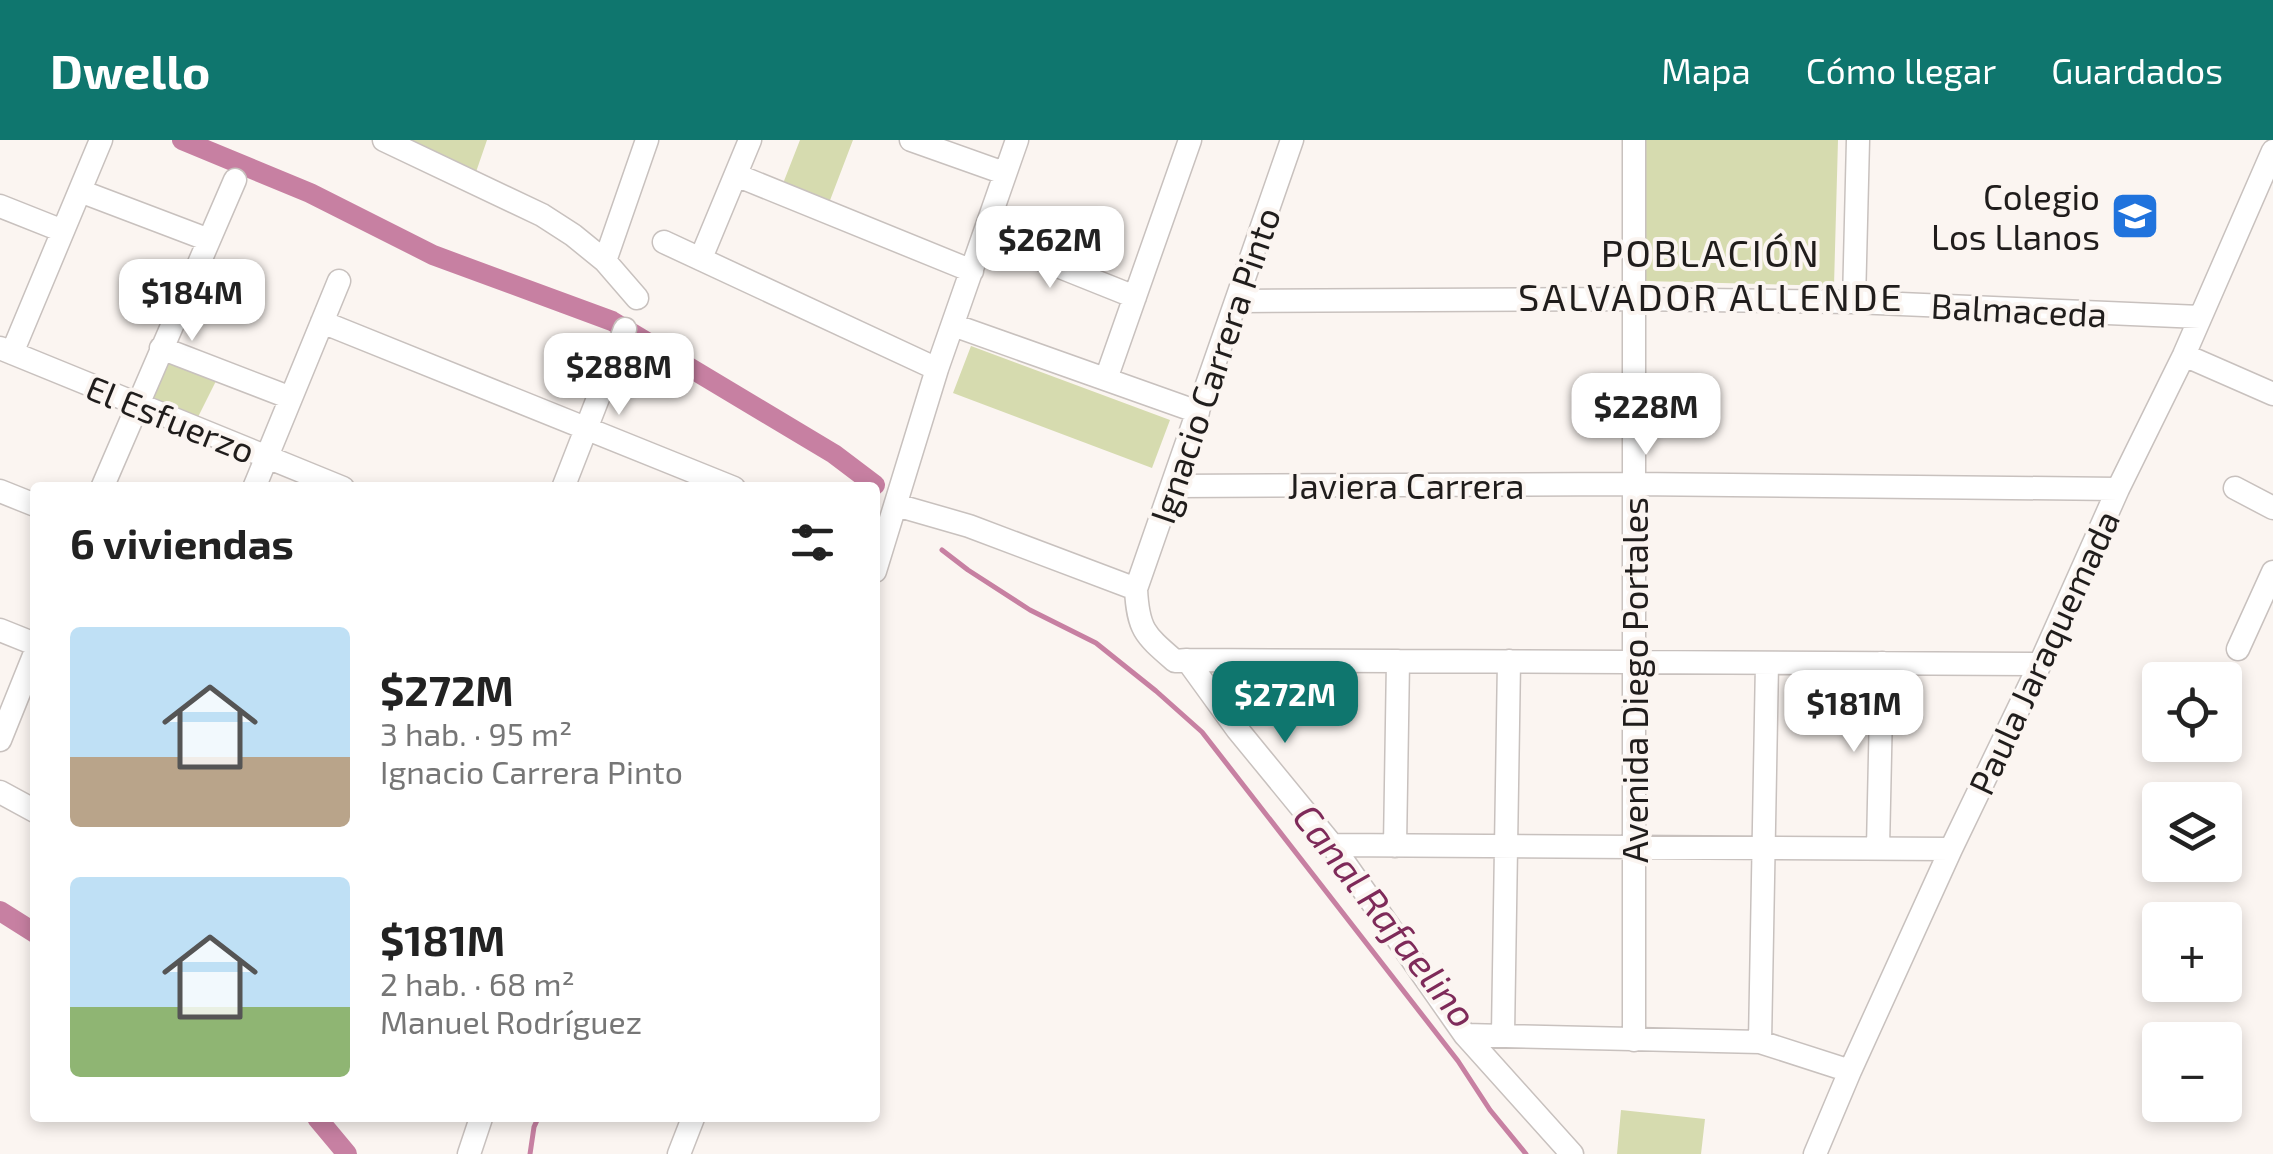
<!DOCTYPE html>
<html lang="es">
<meta charset="utf-8">
<style>
body{margin:0;font-family:"Exo 2",sans-serif;background:#f2f2f2;color:#222;height:100vh;display:flex;flex-direction:column;font-size:38px;white-space:nowrap}
*{box-sizing:border-box;margin:0}
p{font-size:32px;color:#767676}
.icon{flex:none;width:55px;height:55px;fill:none;stroke:currentColor;stroke-width:2;stroke-linecap:round;stroke-linejoin:round}
.map{position:relative;flex:1;overflow:hidden}
.side{position:absolute;left:30px;top:342px;width:850px;height:640px;display:flex;flex-direction:column;background:#fff;border-radius:10px;box-shadow:0 5px 15px #0003}
.side>*{flex:none}
.fabs{position:absolute;left:2142px;top:522px;display:grid;gap:20px}
.fabs a{display:grid;place-items:center;width:100px;height:100px;border-radius:10px;background:#fff;box-shadow:0 5px 15px #0003;font-size:50px}
.price{position:absolute;translate:-50% -85px;padding:0 22px;border-radius:20px;background:#fff;color:#222;font-size:32px;line-height:65px;filter:drop-shadow(0 2px 5px #0008)}
.price::after{content:'';position:absolute;left:50%;top:60px;width:30px;height:22px;margin-left:-15px;background:inherit;clip-path:polygon(0 0,100% 0,50% 100%)}
.price.active{background:#0f766e;color:#fff}
ul{padding:0;list-style:none}
li{display:flex;align-items:center;gap:30px;height:250px;padding:0 40px}
li span{display:grid;place-items:center;flex:none;width:280px;height:200px;border-radius:10px;color:#555}
li>.icon{margin-inline-start:auto}
span .icon{width:120px;height:120px;fill:#fffc;stroke-width:1}
li b{font-size:42px}
h2{display:flex;justify-content:space-between;align-items:center;height:120px;padding:0 40px;font-size:42px}
header{display:flex;align-items:center;gap:60px;box-sizing:border-box;height:140px;padding:0 50px;background:#0f766e;color:#fff}
header strong{font-size:48px}
nav{display:flex;gap:55px;margin-inline-start:auto;font-size:35px}
.map>svg:first-child{display:block}
.green{fill:#d6dbaf}
.lines{fill:none;stroke-linecap:round;stroke-linejoin:round}
.stream{stroke:#c780a2;stroke-width:5}
.canal{stroke:#c780a2;stroke-width:20}
.minor-casing{stroke:#c8c1be;stroke-width:25}
.minor{stroke:#fff;stroke-width:22}
.labels{text-anchor:middle;dominant-baseline:central;stroke-width:8;stroke-linejoin:round;paint-order:stroke}
.poi-label{font-size:35px;fill:#201d1c;stroke:#fbf5f1;text-anchor:end}
.street-label{font-size:35px;fill:#201d1c;stroke:#fbf5f1}
.neighbourhood-label{font-size:38px;letter-spacing:2.5px;fill:#201d1c;stroke:#fbf5f1}
.water-label{font-size:38px;font-style:italic;fill:#7e2a59;stroke:#fbf5f1}
</style>
<header>
<strong>Dwello</strong>
<nav><a>Mapa</a><a>Cómo llegar</a><a>Guardados</a></nav>
</header>
<div class="map">
<svg width="2273" height="1014" viewBox="0 0 2273 1014">
<rect width="100%" height="100%" fill="#fbf5f1"/>
<!-- green -->
<path class="green" d="M405 0H487L476 32Z
M800 0H853L829 63 782 46Z
M1645 0H1838L1834 146 1644 141Z
M971 206 1170 280 1152 328 953 253Z
M161 208 221 231 193 287 137 264Z
M1621 970 1705 979 1701 1014H1617Z"/>
<g class="lines">
<!-- stream -->
<path class="stream" d="M942 410 968 430 1030 470 1096 503 1156 551 1202 592 1458 921 1490 970 1526 1014
M530 1014 534 987 538 978"/>
<!-- canal -->
<path class="canal" d="M182 0 310 53 433 115 612 181 834 314 875 345
M0 771 35 793
M317 978 347 1014"/>
<!-- minor casing -->
<g class="minor-casing">
<path id="minor" d="M384 0 542 75 573 95 605 121 637 158
M911 0 1004 33
M1634 0V900
M736 35 972 131
M80 51 209 100
M0 66 63 91
M985 97 1135 157
M664 102 937 229
M701 118 750 0
M605 121 647 0
M1238 161 1633 159 1854 162 2200 177
M1854 162 1858 0
M322 182 734 348
M953 185 1198 272
M0 208 343 348
M161 208 291 258
M12 213 101 0
M2184 215 2273 254
M1106 239 1190 0
M1173 346 1633 344 2118 349
M102 348 235 40
M254 348 339 141
M563 348 625 189
M2235 348 2273 368
M0 351 35 365
M896 365 969 386 1136 449C1138 490 1145 495 1175 521L1187 520 1237 589 1332 705 1465 895 1572 1014
M875 431 937 229 1017 0
M1136 449 1292 0
M0 490 35 504
M2238 509 2273 432
M1187 520 2040 524
M0 600 35 513
M0 652 35 671
M1332 705 1951 709
M1395 706 1398 521
M1878 708 1882 523
M1503 894 1509 521
M1465 895 1760 902 1850 931
M1760 902 1767 523
M469 1014 481 978
M679 1014 693 978
M1815 1014 1850 931 1951 709 2040 524 2118 349 2184 215 2273 11"/>
</g>
<!-- minor -->
<use href="#minor" class="minor"/>
</g>
<!-- icons -->
<defs>
<g id="school-square" transform="scale(2.5)"><rect x="-9" y="-9" width="18" height="18" rx="4" fill="#2073dd" stroke="#fbf5f1"/><path d="M0-5L7-2L0 1L-7-2ZM-4 1L0 2.5L4 1V4Q0 6-4 4Z" fill="#fff"/></g>
</defs>
<g fill-rule="evenodd">
<use href="#school-square" x="2135" y="76"/>
</g>
<g class="labels">
<!-- poi labels -->
<g class="poi-label">
<text x="2100" y="56">Colegio<tspan x="2100" dy="40">Los Llanos</tspan></text>
</g>
<!-- street labels -->
<g class="street-label">
<text transform="translate(2019 169) rotate(3)">Balmaceda</text>
<text transform="translate(1214 225) rotate(-71)">Ignacio Carrera Pinto</text>
<text transform="translate(171 278) rotate(22)">El Esfuerzo</text>
<text x="1406" y="345">Javiera Carrera</text>
<text transform="translate(2043 512) rotate(-65)">Paula Jaraquemada</text>
<text transform="translate(1634 540) rotate(-90)">Avenida Diego Portales</text>
</g>
<!-- neighbourhood labels -->
<g class="neighbourhood-label">
<text x="1711" y="112">POBLACIÓN<tspan x="1711" dy="44">SALVADOR ALLENDE</tspan></text>
</g>
<!-- water labels -->
<g class="water-label">
<text transform="translate(1386 775) rotate(52)">Canal Rafaelino</text>
</g>
</g>
</svg>
<div class="fabs">
<a><svg class="icon" aria-label="locate" viewBox="0 0 24 24"><circle cx="12" cy="12" r="6"/><path d="M12 2v4M12 18v4M2 12h4M18 12h4"/></svg></a>
<a><svg class="icon" aria-label="layers" viewBox="0 0 24 24"><path d="M12 4l9 5-9 5-9-5zM3 14l9 5 9-5"/></svg></a>
<a>+</a>
<a>−</a>
</div>
<b class="price" style="left:1050px;top:151px">$262M</b>
<b class="price" style="left:192px;top:204px">$184M</b>
<b class="price" style="left:619px;top:278px">$288M</b>
<b class="price" style="left:1646px;top:318px">$228M</b>
<b class="price active" style="left:1285px;top:606px">$272M</b>
<b class="price" style="left:1854px;top:615px">$181M</b>
<section class="side">
<h2>6 viviendas<svg class="icon" aria-label="filters" viewBox="0 0 24 24"><path d="M4 7h16M4 17h16"/><circle cx="9" cy="7" r="2"/><circle cx="15" cy="17" r="2"/></svg></h2>
<ul>
<li><span style="background:linear-gradient(#bfe0f5 65%,#b9a48a 0)"><svg class="icon" aria-label="home" viewBox="0 0 24 24"><path d="M3 11l9-7 9 7M6 9v11h12V9"/></svg></span><div><b>$272M</b><p>3 hab. · 95 m²</p><p>Ignacio Carrera Pinto</p></div></li>
<li><span style="background:linear-gradient(#bfe0f5 65%,#8fb573 0)"><svg class="icon" aria-label="home" viewBox="0 0 24 24"><path d="M3 11l9-7 9 7M6 9v11h12V9"/></svg></span><div><b>$181M</b><p>2 hab. · 68 m²</p><p>Manuel Rodríguez</p></div></li>
</ul>
</section>
</div>
